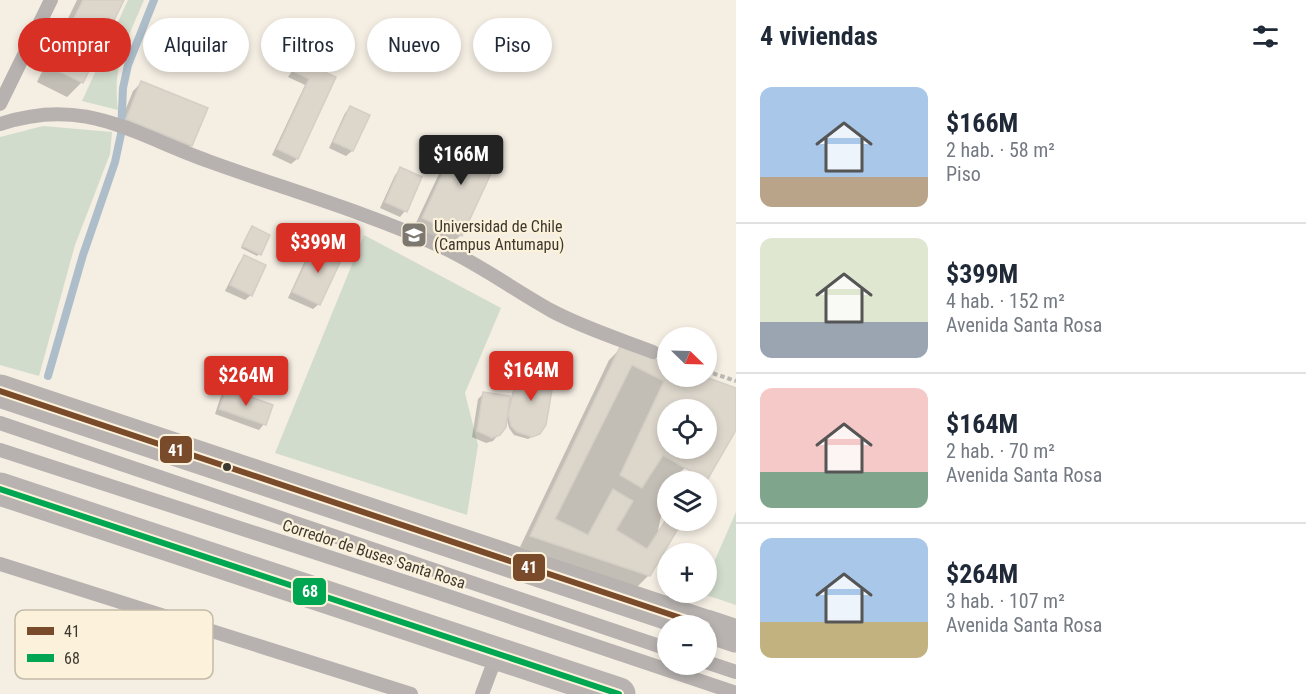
<!DOCTYPE html>
<html lang="es">
<meta charset="utf-8">
<style>
body{margin:0;font-family:"Roboto Condensed",sans-serif;background:#f6f6f7;color:#1f2937;height:100vh;display:flex;flex-direction:column;font-size:22px;white-space:nowrap}
*{box-sizing:border-box;margin:0}
p{font-size:20px;color:#747a83}
.icon{flex:none;width:33px;height:33px;fill:none;stroke:currentColor;stroke-width:2;stroke-linecap:round;stroke-linejoin:round}
.map{position:relative;flex:1;overflow:hidden}
.panel{display:flex;flex-direction:column;background:#fff;width:570px}
.panel>*{flex:none}
.guide{position:absolute;left:18px;top:18px;width:570px;height:54px;display:flex;gap:12px}
.needle{width:39px;rotate:113deg}
.controls{position:absolute;left:657px;top:327px;display:grid;gap:12px}
.controls a{display:grid;place-items:center;width:60px;height:60px;border-radius:50%;background:#fff;box-shadow:0 3px 9px #0003;font-size:30px}
.price{position:absolute;translate:-50% -51px;padding:0 14px;border-radius:6px;background:#d93025;color:#fff;font-size:20px;line-height:39px;filter:drop-shadow(0 2px 3px #0008)}
.price::after{content:'';position:absolute;left:50%;top:36px;width:18px;height:14px;margin-left:-9px;background:inherit;clip-path:polygon(0 0,100% 0,50% 100%)}
.price.active{background:#222;color:#fff}
ul{padding:0;list-style:none}
li{display:flex;align-items:center;gap:18px;height:150px;padding:0 24px}
li+li{border-top:2px solid #e0e1e3}
li span{display:grid;place-items:center;flex:none;width:168px;height:120px;border-radius:12px;color:#555}
li>.icon{margin-inline-start:auto}
span .icon{width:72px;height:72px;fill:#fffc;stroke-width:1}
li b{font-size:26px}
h2{display:flex;justify-content:space-between;align-items:center;height:72px;padding:0 24px;font-size:26px}
.pill{padding:0 21px;border-radius:27px;background:#fff;box-shadow:0 3px 9px #0003;font-size:21px;line-height:54px}
.pill.active{background:#d93025;color:#fff}
main{display:flex;flex:1;min-height:0}
.map>svg:first-child{display:block}
.green{fill:#d2dccc}
.shadow{fill:#0003;fill-rule:evenodd}
.lines{fill:none;stroke-linecap:round;stroke-linejoin:round}
.stream{stroke:#adbeca;stroke-width:8}
.building{fill:#dcd6cb;stroke:#d4cfc6;stroke-width:1.5;fill-rule:evenodd}
.path{stroke:#bab7b3;stroke-width:4;stroke-dasharray:4.5 3;stroke-linecap:butt}
.lane{stroke:#b7b2b0;stroke-width:14}
.primary{stroke:#b8b3b0;stroke-width:33}
.bus-1-casing{stroke:#fcf1db;stroke-width:10}
.bus-2-casing{stroke:#fcf1db;stroke-width:10}
.bus-1{stroke:#7a4b2a;stroke-width:6}
.bus-2{stroke:#00a651;stroke-width:6}
.bus-dot{fill:#3d3930;stroke:#fcf1db;stroke-width:2}
.labels{text-anchor:middle;dominant-baseline:central;stroke-width:4.5;stroke-linejoin:round;paint-order:stroke}
.poi-label{font-size:16px;fill:#3d3930;stroke:#fcf1db;text-anchor:start}
.street-label{font-size:16px;fill:#3d3930;stroke:#fcf1db}
.key{fill:#fcf1db;stroke:#c3baa8;stroke-width:1.5}
.key-label{font-size:16px;fill:#3d3930}
.line-badge{stroke:#fcf1db;stroke-width:2}
.badge-label{font-size:16px;text-anchor:middle;font-weight:bold;fill:#fff}
</style>
<main>
<div class="map">
<svg width="736" height="694" viewBox="0 0 736 694">
<rect width="100%" height="100%" fill="#f4eee3"/>
<!-- green -->
<path class="green" d="M128 0H144C127 41 112 64 118 110L82 101Z
M43 126 112 132 110 154 75 245 39 376 0 365V137Z
M364 235 501 308 465 393 478 445 467 515 275 453Z
M736 512V605L700 593 706 592 707 578Z"/>
<!-- shadow -->
<path class="shadow" d="M77 0H122L82 82 67 97 37 82Z
M299 61 334 78 297 159 291 164 272 155 305 85 288 77Z
M142 82 206 109 190 146 182 154 118 128 133 91Z
M350 108 368 115 352 151 346 156 329 148 345 113Z
M460 137 498 155 460 236 452 244 414 227 452 146Z
M401 169 405 211 400 217 380 208 395 175Z
M250 230 259 254 257 256 241 248Z
M315 245 319 304 313 309 288 298 310 250Z
M244 257 251 295 245 300 225 291 239 263Z
M620 349 668 376 736 427 668 482 649 575 637 587 520 547 609 360ZM668 410H706V448H668Z
M518 377 539 433 528 439 514 435 509 428 506 416 499 434 493 441 486 443 472 437 478 399 484 393 511 398Z
M227 390 264 424 259 430 215 414 221 396Z"/>
<g class="lines">
<!-- stream -->
<path class="stream" d="M48 376 83 255 115 162 121 134 123 88 128 65 154 0"/>
</g>
<!-- building -->
<path class="building" d="M83 0H124L83 83 50 67Z
M298 60 336 77 298 159 277 149 309 79 293 71Z
M141 81 208 108 192 146 126 119Z
M350 106 370 115 353 151 333 142Z
M460 136 500 154 462 236 422 218Z
M400 167 422 177 407 212 385 202Z
M252 226 270 235 261 255 242 246Z
M315 243 343 256 320 305 292 292Z
M244 255 266 265 252 296 230 285Z
M620 347 668 364V376H703L736 388V430L706 482H668V520H683L650 576 530 536ZM668 410H706V448H668Z
M632 365 664 381 620 475 642 488 663 455 694 473 689 482H668V517L647 549 616 530 633 501 613 489 588 535 555 519Z
M533 366 543 368 553 384 546 425 540 434 532 437 517 432 511 426 508 414 517 376Z
M227 388 273 405 266 425 219 409Z
M483 392 510 396 506 427 500 435 492 438 477 431Z"/>
<g class="lines">
<!-- path -->
<path class="path" d="M706 371 736 381"/>
<!-- lane -->
<path class="lane" d="M0 104 51 0
M0 124C84 96 131 133 208 161 285 189 363 211 438 245 478 263 514 290 552 311 584 328 619 339 653 352
M0 423 668 649
M0 450 427 589 736 693
M0 564 411 694
M706 662 736 672
M482 694 491 670 500 655"/>
<!-- primary -->
<path class="primary" d="M0 391 705 626
M0 489 619 694
M706 626 736 636"/>
<!-- bus-1 casing -->
<g class="bus-1-casing">
<path id="bus-1" d="M0 391 705 626"/>
</g>
<!-- bus-2 casing -->
<g class="bus-2-casing">
<path id="bus-2" d="M0 489 619 694"/>
</g>
<!-- bus-1 -->
<use href="#bus-1" class="bus-1"/>
<!-- bus-2 -->
<use href="#bus-2" class="bus-2"/>
</g>
<!-- icons -->
<defs>
<g id="university-square" transform="scale(1.35)"><rect x="-9" y="-9" width="18" height="18" rx="4" fill="#7d786f" stroke="#fcf1db"/><path d="M0-5L7-2L0 1L-7-2ZM-4 1L0 2.5L4 1V4Q0 6-4 4Z" fill="#fff"/></g>
</defs>
<g fill-rule="evenodd">
<use href="#university-square" x="414" y="235"/>
</g>
<!-- markers -->
<circle class="bus-dot" cx="227" cy="467" r="5"/>
<g class="labels">
<!-- poi labels -->
<g class="poi-label">
<text x="434" y="226">Universidad de Chile<tspan x="434" dy="18">(Campus Antumapu)</tspan></text>
</g>
<!-- street labels -->
<g class="street-label">
<text transform="translate(374 554) rotate(18)">Corredor de Buses Santa Rosa</text>
</g>
</g>
<!-- legend -->
<rect x="15" y="610" width="198" height="69" rx="9" class="key"/>
<rect x="27" y="627" width="27" height="8" fill="#7a4b2a"/>
<rect x="27" y="654" width="27" height="8" fill="#00a651"/>
<g class="key-label">
<text x="64" y="637">41</text>
<text x="64" y="664">68</text>
</g>
<g class="line-badge">
<rect x="159" y="435" width="34" height="29" rx="6" fill="#7a4b2a"/>
<rect x="512" y="553" width="34" height="29" rx="6" fill="#7a4b2a"/>
<rect x="292" y="577" width="35" height="29" rx="6" fill="#00a651"/>
</g>
<g class="badge-label">
<text x="176" y="456">41</text>
<text x="529" y="573">41</text>
<text x="310" y="597">68</text>
</g>
</svg>
<div class="controls">
<a><svg class="needle" viewBox="-14 -14 28 28"><path d="M0-13l5 13h-10z" fill="#e53935"/><path d="M0 13l5-13h-10z" fill="#747a83"/></svg></a>
<a><svg class="icon" aria-label="locate" viewBox="0 0 24 24"><circle cx="12" cy="12" r="6"/><path d="M12 2v4M12 18v4M2 12h4M18 12h4"/></svg></a>
<a><svg class="icon" aria-label="layers" viewBox="0 0 24 24"><path d="M12 4l9 5-9 5-9-5zM3 14l9 5 9-5"/></svg></a>
<a>+</a>
<a>−</a>
</div>
<b class="price active" style="left:461px;top:186px">$166M</b>
<b class="price" style="left:318px;top:274px">$399M</b>
<b class="price" style="left:531px;top:402px">$164M</b>
<b class="price" style="left:246px;top:407px">$264M</b>
<div class="guide">
<a class="pill active">Comprar</a>
<a class="pill">Alquilar</a>
<a class="pill">Filtros</a>
<a class="pill">Nuevo</a>
<a class="pill">Piso</a>
</div>
</div>
<section class="panel">
<h2>4 viviendas<svg class="icon" aria-label="filters" viewBox="0 0 24 24"><path d="M4 7h16M4 17h16"/><circle cx="9" cy="7" r="2"/><circle cx="15" cy="17" r="2"/></svg></h2>
<ul>
<li><span style="background:linear-gradient(#a9c7e8 75%,#b9a48a 0)"><svg class="icon" aria-label="home" viewBox="0 0 24 24"><path d="M3 11l9-7 9 7M6 9v11h12V9"/></svg></span><div><b>$166M</b><p>2 hab. · 58 m²</p><p>Piso</p></div></li>
<li><span style="background:linear-gradient(#dfe7d0 70%,#9aa5b1 0)"><svg class="icon" aria-label="home" viewBox="0 0 24 24"><path d="M3 11l9-7 9 7M6 9v11h12V9"/></svg></span><div><b>$399M</b><p>4 hab. · 152 m²</p><p>Avenida Santa Rosa</p></div></li>
<li><span style="background:linear-gradient(#f6c9c9 70%,#7fa58c 0)"><svg class="icon" aria-label="home" viewBox="0 0 24 24"><path d="M3 11l9-7 9 7M6 9v11h12V9"/></svg></span><div><b>$164M</b><p>2 hab. · 70 m²</p><p>Avenida Santa Rosa</p></div></li>
<li><span style="background:linear-gradient(#a9c7e8 70%,#c2b280 0)"><svg class="icon" aria-label="home" viewBox="0 0 24 24"><path d="M3 11l9-7 9 7M6 9v11h12V9"/></svg></span><div><b>$264M</b><p>3 hab. · 107 m²</p><p>Avenida Santa Rosa</p></div></li>
</ul>
</section>
</main>
